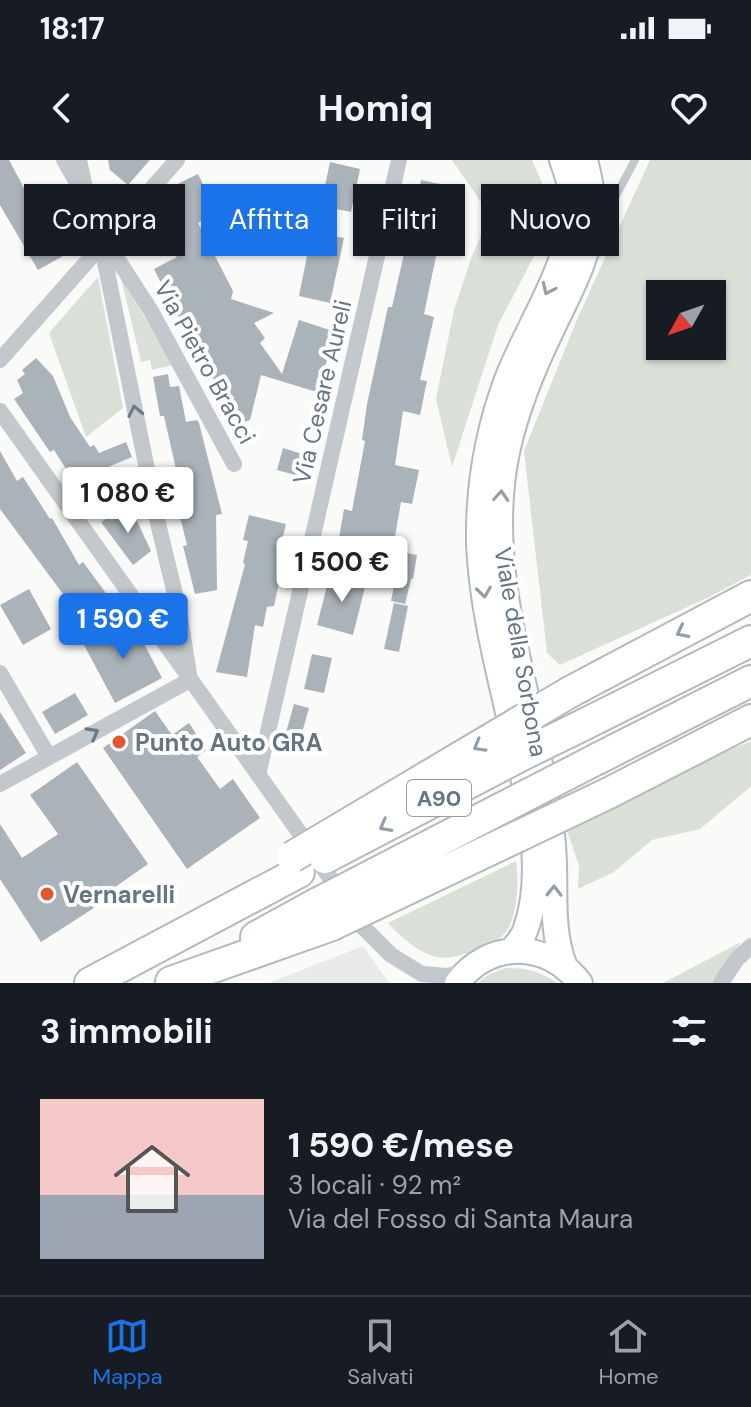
<!DOCTYPE html>
<html lang="it">
<meta charset="utf-8">
<style>
body{margin:0;font-family:"DM Sans",sans-serif;background:#20242c;color:#f1f3f6;height:100vh;display:flex;flex-direction:column;font-size:30px;white-space:nowrap}
*{box-sizing:border-box;margin:0}
p{font-size:26px;color:#9ea1a6}
.icon{flex:none;width:44px;height:44px;fill:none;stroke:currentColor;stroke-width:2;stroke-linecap:round;stroke-linejoin:round}
.map{position:relative;height:823px;overflow:hidden}
.panel{display:flex;flex-direction:column;background:#171b24;flex:1}
.panel>*{flex:none}
.top-card{position:absolute;left:24px;top:24px;width:704px;height:72px;display:flex;gap:16px}
.needle{width:52px;rotate:230deg}
.fabs{position:absolute;left:646px;top:120px;display:grid;gap:16px}
.fabs a{display:grid;place-items:center;width:80px;height:80px;border-radius:0px;background:#171b24;box-shadow:0 2px 6px #0004;font-size:40px}
.price{position:absolute;translate:-50% -68px;padding:0 18px;border-radius:8px;background:#fff;color:#222;font-size:26px;line-height:52px;filter:drop-shadow(0 2px 4px #0008)}
.price::after{content:'';position:absolute;left:50%;top:48px;width:24px;height:18px;margin-left:-12px;background:inherit;clip-path:polygon(0 0,100% 0,50% 100%)}
.price.on{background:#1a73e8;color:#fff}
ul{padding:0;list-style:none}
li{display:flex;align-items:center;gap:24px;height:200px;padding:0 40px}
li span{display:grid;place-items:center;flex:none;width:224px;height:160px;border-radius:0px;color:#555}
li>.icon{margin-inline-start:auto}
span .icon{width:96px;height:96px;fill:#fffc;stroke-width:1}
li b{font-size:34px}
h2{display:flex;justify-content:space-between;align-items:center;height:96px;padding:0 40px;font-size:34px}
.chip{padding:0 28px;border-radius:0px;background:#171b24;box-shadow:0 2px 6px #0004;font-size:28px;line-height:72px}
.chip.on{background:#1a73e8;color:#fff}
.status{display:flex;justify-content:space-between;align-items:center;height:56px;padding:0 40px;background:#171b24;direction:ltr}
.status svg{height:22px;fill:currentColor}
header{display:flex;justify-content:space-between;align-items:center;height:104px;padding:0 40px;background:#171b24;font-size:36px;font-weight:700}
.tab-bar{display:flex;justify-content:space-around;align-items:center;height:112px;border-top:2px solid #363941;background:#171b24;font-size:22px;color:#9ea1a6}
.tab-bar a{display:grid;justify-items:center;gap:4px}
.tab-bar .on{color:#1a73e8}
.map>svg:first-child{display:block}
.built{fill:#e8e9e9}
.green{fill:#dadfd7;fill-rule:evenodd}
.building{fill:#aab3b9}
.lines{fill:none;stroke-linecap:round;stroke-linejoin:round}
.secondary-casing{stroke:#b3babf;stroke-width:28}
.highway-casing{stroke:#b4b9bd;stroke-width:34}
.lane{stroke:#c3c8cc;stroke-width:8}
.street{stroke:#c3c8cc;stroke-width:16}
.secondary{stroke:#fff;stroke-width:24}
.highway{stroke:#fff;stroke-width:30}
.highway-bridge-casing{stroke:#b4b9bd;stroke-width:34;stroke-linecap:butt}
.highway-bridge{stroke:#fff;stroke-width:30}
.oneway{stroke:#939fa8}
.oneway2{stroke:#6a7a87}
.poi-dot{fill:#e4572e;stroke:#fff;stroke-width:3}
.labels{text-anchor:middle;dominant-baseline:central;stroke-width:8;stroke-linejoin:round;paint-order:stroke}
.shield{fill:#fff;stroke:#939fa8;stroke-width:2}
.shield-label{font-size:22px;font-weight:bold;fill:#657683}
.street-label{font-size:24px;fill:#657683;stroke:#fff}
.poi-label{font-size:24px;font-weight:bold;fill:#657683;stroke:#fff;text-anchor:start}
</style>
<div class="status"><b>18:17</b><svg viewBox="0 0 49 12"><path d="M0 12V9h3v3zM5 12V6h3v6zM10 12V3h3v9zM15 12V0h3v12zM26 1h20v11H26zM47 4h2v5h-2z"/></svg></div>
<header><svg class="icon" aria-label="back" viewBox="0 0 24 24"><path d="M15 5l-7 7 7 7"/></svg>Homiq<svg class="icon" aria-label="heart" viewBox="0 0 24 24"><path d="M12 20l-8-8c-3-5 5-10 8-4 3-6 11-1 8 4z"/></svg></header>
<div class="map">
<svg width="751" height="823" viewBox="0 0 751 823">
<rect width="100%" height="100%" fill="#fafaf8"/>
<!-- built -->
<path class="built" d="M363 786 389 823H269Z"/>
<!-- green -->
<path class="green" d="M452 0H532L542 23 546 47 542 81 498 165 452 307 436 239 454 150 472 96 490 55Z
M650 0H751V415L707 438 560 505 547 493 524 291 578 157ZM660 134H712V186H660Z
M98 117 123 248 86 277 49 173Z
M121 118 173 205 152 210 150 200 141 202Z
M751 581V626L700 669 652 680 614 712 578 729 579 705 567 671 670 615Z
M516 701C519 721 518 759 504 774 496 783 481 788 470 792 459 796 446 800 433 796 415 790 401 777 388 763Z
M741 782 713 823H663Z
M506 808C526 808 540 811 557 823H478L488 815Z"/>
<!-- building -->
<path class="building" d="M0 0H9L38 54 70 35 79 51 48 70 63 96 38 110 0 45Z
M108 0H150L128 25 110 10Z
M330 2 360 9 351 52 321 46Z
M198 14 217 53 198 63 233 131 231 139 274 153 254 163 265 178 260 183 282 214 299 160 336 172 317 232 261 215 250 260 239 264 194 187 154 109 177 97 150 83 142 65 154 59 149 50 171 39 167 29Z
M421 20 458 28 451 58 415 49Z
M312 71 344 78 330 143 299 136Z
M408 76 439 82 424 154 434 157 420 220 427 221 420 255 403 251 395 305 419 310 412 344 401 342 392 394 338 384 344 349 352 351 365 281 362 280 367 244 388 147H392Z
M36 198 53 216 70 257 90 287 94 285 99 293 126 282 132 297 108 307 112 314 82 334 54 290 50 292 14 239 23 233 17 220 25 214 22 210Z
M168 214 170 227 179 226 186 262 197 260 199 263 222 354 216 355 217 430 195 434 183 386 187 385 171 320 178 318 164 256H160L153 217Z
M283 288 312 297 306 318 277 310Z
M0 291 17 321 23 317 50 359 52 358 79 405 83 402 111 440 83 461 0 349Z
M125 347 137 361 151 391 133 405 101 362Z
M249 355 286 364 281 385 287 386 274 446 267 447 263 467 255 465 247 517 216 512 245 404 243 403 248 381 243 380Z
M401 392 417 395 413 419H411L405 444 391 441Z
M330 414 366 423 353 475 317 465Z
M29 429 51 469 23 485 0 445Z
M394 443 408 446 399 492 384 489Z
M131 459 162 518 115 543 84 485Z
M312 494 332 498 324 533 304 529Z
M75 533 88 555 55 574 42 552Z
M294 544 309 548 300 580 285 576Z
M155 551 172 575 189 563 207 590 197 597 220 629 233 619 260 658 187 709 103 588Z
M0 552 26 593 0 610Z
M77 602 148 704 91 744 94 748 41 782 0 719V664L22 698 58 674 30 635Z"/>
<g class="lines">
<!-- secondary casing -->
<g class="secondary-casing">
<path id="secondary" d="M511 791C516 785 522 779 525 771 551 703 520 607 505 539 493 488 481 435 479 383 478 328 487 274 506 222 527 165 573 104 572 41 571 27 567 13 562 0
M565 807C548 765 558 720 552 676 546 631 537 588 528 544 509 462 489 377 507 292 516 249 533 208 553 167 569 133 589 98 592 60 594 39 590 20 585 0
M457 823C489 780 547 780 580 823"/>
</g>
<!-- highway casing -->
<g class="highway-casing">
<path id="highway" d="M570 532 751 436
M579 567 751 481
M597 599 751 521
M609 633 751 560
M256 777 320 742
M171 822 332 765
M90 823 299 712"/>
</g>
<!-- lane -->
<path class="lane" d="M605 56 635 0"/>
<!-- street -->
<path class="street" d="M64 0 79 26
M79 0 88 42 102 87 157 359 179 451 189 514
M102 87 120 103 151 151 234 304
M0 200 177 0
M0 251 299 672 363 767 391 795 422 814 447 816 465 813
M0 513 49 597
M258 615 399 0
M0 624 190 520
M721 823 737 799 751 786"/>
<!-- secondary -->
<use href="#secondary" class="secondary"/>
<!-- highway -->
<use href="#highway" class="highway"/>
<!-- highway-bridge casing -->
<g class="highway-bridge-casing">
<path id="highway-bridge" d="M292 697 570 532
M325 698 526 593 579 567
M320 742 597 599
M332 765 609 633"/>
</g>
<!-- highway-bridge -->
<use href="#highway-bridge" class="highway-bridge"/>
</g>
<!-- one-way arrows -->
<defs><path id="oneway-chevron" d="M-2-3.5L2.5 0L-2 3.5" fill="none" stroke-width="1.6" stroke-linecap="round" stroke-linejoin="round" transform="scale(2)"/></defs>
<g class="oneway">
<use href="#oneway-chevron" transform="translate(548 129) rotate(115)"/>
<use href="#oneway-chevron" transform="translate(501 336) rotate(-86)"/>
<use href="#oneway-chevron" transform="translate(484 432) rotate(82)"/>
<use href="#oneway-chevron" transform="translate(682 472) rotate(153)"/>
<use href="#oneway-chevron" transform="translate(479 586) rotate(150)"/>
<use href="#oneway-chevron" transform="translate(385 666) rotate(152)"/>
<use href="#oneway-chevron" transform="translate(554 731) rotate(-89)"/>
</g>
<g class="oneway2">
<use href="#oneway-chevron" transform="translate(135 251) rotate(-102)"/>
<use href="#oneway-chevron" transform="translate(93 573) rotate(-29)"/>
</g>
<!-- markers -->
<g class="poi-dot">
<circle cx="119" cy="582" r="8"/>
<circle cx="47" cy="734" r="8"/>
</g>
<g class="labels">
<!-- shield labels -->
<rect class="shield" x="407" y="620" width="64" height="36" rx="6"/>
<g class="shield-label">
<text x="439" y="638">A90</text>
</g>
<!-- street labels -->
<g class="street-label">
<text transform="translate(205 202) rotate(61)">Via Pietro Bracci</text>
<text transform="translate(322 232) rotate(-77)">Via Cesare Aureli</text>
<text transform="translate(521 492) rotate(80)">Viale della Sorbona</text>
</g>
<!-- poi labels -->
<g class="poi-label">
<text x="135" y="582">Punto Auto GRA</text>
<text x="63" y="734">Vernarelli</text>
</g>
</g>
</svg>
<div class="fabs">
<a><svg class="needle" viewBox="-14 -14 28 28"><path d="M0-13l5 13h-10z" fill="#e53935"/><path d="M0 13l5-13h-10z" fill="#9ea1a6"/></svg></a>
</div>
<b class="price" style="left:128px;top:375px">1 080 €</b>
<b class="price" style="left:342px;top:444px">1 500 €</b>
<b class="price on" style="left:123px;top:501px">1 590 €</b>
<div class="top-card">
<a class="chip">Compra</a>
<a class="chip on">Affitta</a>
<a class="chip">Filtri</a>
<a class="chip">Nuovo</a>
</div>
</div>
<section class="panel">
<h2>3 immobili<svg class="icon" aria-label="filters" viewBox="0 0 24 24"><path d="M4 7h16M4 17h16"/><circle cx="9" cy="7" r="2"/><circle cx="15" cy="17" r="2"/></svg></h2>
<ul>
<li><span style="background:linear-gradient(#f6c9c9 60%,#9aa5b1 0)"><svg class="icon" aria-label="home" viewBox="0 0 24 24"><path d="M3 11l9-7 9 7M6 9v11h12V9"/></svg></span><div><b>1 590 €/mese</b><p>3 locali · 92 m²</p><p>Via del Fosso di Santa Maura</p></div></li>
</ul>
</section>
<nav class="tab-bar">
<a class="on"><svg class="icon" aria-label="map" viewBox="0 0 24 24"><path d="M3 6l6-2 6 2 6-2v14l-6 2-6-2-6 2zM9 4v14M15 6v14"/></svg>Mappa</a>
<a><svg class="icon" aria-label="saved" viewBox="0 0 24 24"><path d="M7 4h10v16l-5-4-5 4z"/></svg>Salvati</a>
<a><svg class="icon" aria-label="home" viewBox="0 0 24 24"><path d="M3 11l9-7 9 7M6 9v11h12V9"/></svg>Home</a>
</nav>
